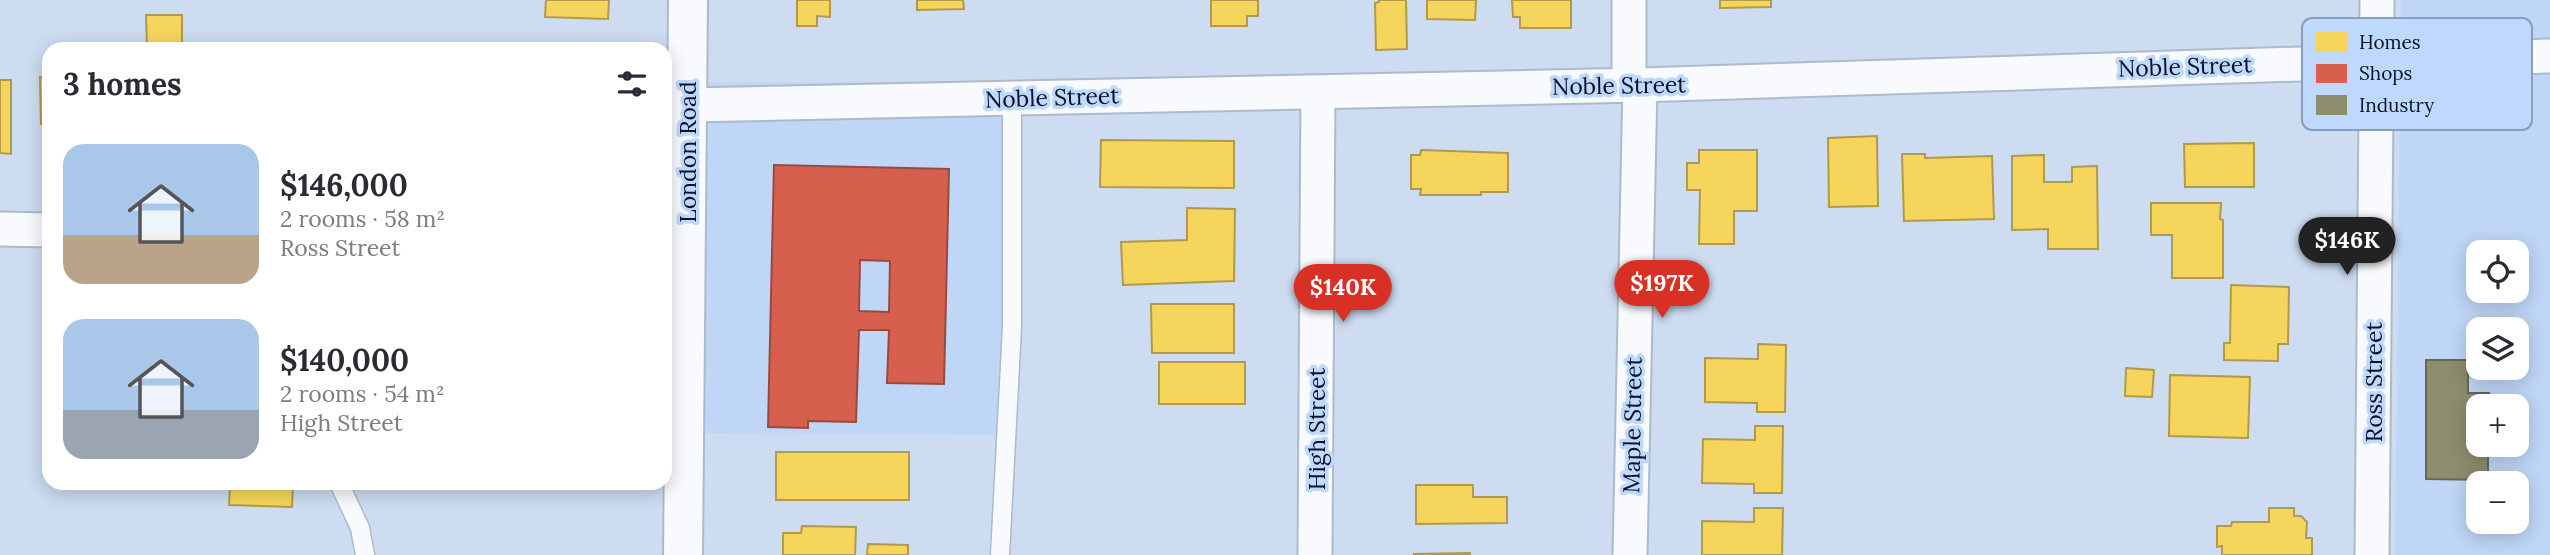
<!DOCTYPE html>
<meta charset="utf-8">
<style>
body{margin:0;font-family:Lora,serif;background:#f7f7f7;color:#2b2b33;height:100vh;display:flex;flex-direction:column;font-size:26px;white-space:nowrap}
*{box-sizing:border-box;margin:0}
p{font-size:23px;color:#7c7c81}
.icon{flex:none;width:38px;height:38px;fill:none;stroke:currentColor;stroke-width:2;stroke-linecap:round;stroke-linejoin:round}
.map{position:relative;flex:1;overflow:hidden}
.panel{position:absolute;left:42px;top:42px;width:630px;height:448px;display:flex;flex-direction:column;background:#fff;border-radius:21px;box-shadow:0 4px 18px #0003}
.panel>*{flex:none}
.buttons{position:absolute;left:2466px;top:240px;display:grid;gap:14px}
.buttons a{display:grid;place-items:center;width:63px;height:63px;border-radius:14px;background:#fff;box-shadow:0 4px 18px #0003;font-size:35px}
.price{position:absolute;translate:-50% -60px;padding:0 16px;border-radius:24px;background:#d93025;color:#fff;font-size:23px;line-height:46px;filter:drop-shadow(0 2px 4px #0008)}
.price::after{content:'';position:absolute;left:50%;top:42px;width:21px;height:16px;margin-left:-10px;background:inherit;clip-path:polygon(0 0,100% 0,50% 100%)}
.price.on{background:#222;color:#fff}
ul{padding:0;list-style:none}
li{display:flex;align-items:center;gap:21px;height:175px;padding:0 21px}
li span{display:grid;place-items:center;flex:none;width:196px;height:140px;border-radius:21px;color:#555}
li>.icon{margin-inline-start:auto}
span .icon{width:84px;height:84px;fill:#fffc;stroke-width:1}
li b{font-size:30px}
h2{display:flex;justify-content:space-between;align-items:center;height:84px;padding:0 21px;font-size:30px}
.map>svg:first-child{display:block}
.built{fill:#bfd6f6;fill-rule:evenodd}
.homes{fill:#f6d55c;stroke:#af9b4b;stroke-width:2}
.shops{fill:#d6604d;stroke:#984941;stroke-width:2;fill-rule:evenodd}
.industry{fill:#8c8c6e;stroke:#646858;stroke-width:2}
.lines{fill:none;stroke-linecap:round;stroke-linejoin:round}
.lane-casing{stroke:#adbacb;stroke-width:21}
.street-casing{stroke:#adbacb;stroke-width:37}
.secondary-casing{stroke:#adbacb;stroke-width:42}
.lane{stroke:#f8fafd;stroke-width:18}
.street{stroke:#f8fafd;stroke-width:33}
.secondary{stroke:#f8fafd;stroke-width:38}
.labels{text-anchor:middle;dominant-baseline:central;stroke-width:7;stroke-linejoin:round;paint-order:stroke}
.street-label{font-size:23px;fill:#081324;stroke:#bfd9fe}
.key{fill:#bfd9fe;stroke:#889ebd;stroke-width:2}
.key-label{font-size:19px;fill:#081324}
</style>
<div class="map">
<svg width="2550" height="555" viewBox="0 0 2550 555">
<rect width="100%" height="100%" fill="#cddcf0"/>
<!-- built -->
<path class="built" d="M2401 0H2550V555H2395ZM2478 252H2516V290H2478ZM2478 329H2516V368H2478ZM2478 406H2516V444H2478ZM2478 483H2516V522H2478Z
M665 82 1007 83 1006 435 665 433Z"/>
<!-- homes -->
<path class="homes" d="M546 0H609L608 19 545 17Z
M797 0H830V17L817 16V26H797Z
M917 0H963L964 9 917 10Z
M1211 0H1258V16H1247V26H1211Z
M1379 0H1406L1407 49 1376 50 1375 3 1379 2Z
M1427 0H1476L1475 20 1427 19Z
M1512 0H1571V28H1520V17H1513Z
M1720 0H1771V7L1720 8Z
M146 15H182V49H147Z
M40 77H49V124H41Z
M0 80H11V154L0 153Z
M1877 136 1878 206 1829 207 1828 138Z
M1101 140 1234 141V188L1100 187Z
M2254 143V187H2185L2184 144Z
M1421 150 1508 153V192H1481V195H1420L1421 189H1411V155H1420Z
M1699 150H1757V211H1734V244H1699L1700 190H1687V163H1699Z
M1902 154H1925V158L1992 156 1994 219 1904 221Z
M2044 155V182H2072V167L2097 166 2098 249H2048V229L2012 230V156Z
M2151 203H2221L2220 219 2223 220V278H2172V235H2151Z
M1187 208 1235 209 1234 281 1123 285 1121 242 1187 240Z
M2231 285 2289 287 2288 344H2278V361L2224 360V343H2230Z
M1151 304H1234V353H1152Z
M1758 344 1786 345 1785 412H1757V403L1705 402V358L1758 359Z
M1159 362H1245V404H1159Z
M2126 368 2154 370 2152 397 2125 396Z
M2170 375 2250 377 2248 438 2169 436Z
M1755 426H1783L1782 493H1754V484L1702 483 1703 439 1755 440Z
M776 452H909V500H776Z
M230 483H293L292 507 229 505Z
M1416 485H1473V497H1507V523L1416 524Z
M1754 508H1783L1782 555H1702V521L1754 522Z
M2269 508H2294V516H2301L2307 522 2306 538H2312V555H2222V546L2217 547V526H2231L2232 522H2269Z
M802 526 856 527 855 555H783V533H801Z
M868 544 908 545V555H867Z
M1470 553V555L1413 554Z"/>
<!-- shops -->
<path class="shops" d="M774 165 949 169 944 384 887 383 889 330H859L856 422 808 421V428L768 427ZM860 260 890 261 889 312 859 311Z"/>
<!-- industry -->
<path class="industry" d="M2426 360H2468V393H2489L2488 406H2478V444H2488V480L2426 479Z"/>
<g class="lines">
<!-- lane casing -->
<g class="lane-casing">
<path id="lane" d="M339 483 360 528 365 555
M1000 555 1012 327V98"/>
</g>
<!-- street casing -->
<g class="street-casing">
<path id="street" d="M1629 0V85
M687 105 1640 85 2550 56
M0 229 49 230
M1315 555 1318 92
M1630 555 1640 85
M2372 555 2377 0"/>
</g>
<!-- secondary casing -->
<g class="secondary-casing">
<path id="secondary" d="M683 555 688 0"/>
</g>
<!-- lane -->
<use href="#lane" class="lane"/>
<!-- street -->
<use href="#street" class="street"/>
<!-- secondary -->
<use href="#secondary" class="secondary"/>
</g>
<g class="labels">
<!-- street labels -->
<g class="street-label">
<text transform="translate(2185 66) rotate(-2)">Noble Street</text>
<text transform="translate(1619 85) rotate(-1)">Noble Street</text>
<text transform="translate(1052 97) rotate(-2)">Noble Street</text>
<text transform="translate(687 152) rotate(-90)">London Road</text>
<text transform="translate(2373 382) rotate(-90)">Ross Street</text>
<text transform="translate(1632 425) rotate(-89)">Maple Street</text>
<text transform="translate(1316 429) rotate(-90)">High Street</text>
</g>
</g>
<!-- legend -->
<rect x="2302" y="18" width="230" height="112" rx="10" class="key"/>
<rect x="2316" y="32" width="31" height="20" fill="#f6d55c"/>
<rect x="2316" y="64" width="31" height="19" fill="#d6604d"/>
<rect x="2316" y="95" width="31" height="20" fill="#8c8c6e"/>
<g class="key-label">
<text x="2359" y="49">Homes</text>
<text x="2359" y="80">Shops</text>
<text x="2359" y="112">Industry</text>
</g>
</svg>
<div class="buttons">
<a><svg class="icon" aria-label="locate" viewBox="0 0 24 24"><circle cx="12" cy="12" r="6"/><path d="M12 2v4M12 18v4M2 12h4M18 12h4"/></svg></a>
<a><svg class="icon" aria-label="layers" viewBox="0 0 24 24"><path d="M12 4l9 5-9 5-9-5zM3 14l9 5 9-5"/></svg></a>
<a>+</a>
<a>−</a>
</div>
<b class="price on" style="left:2347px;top:277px">$146K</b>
<b class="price" style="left:1662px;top:320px">$197K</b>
<b class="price" style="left:1343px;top:324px">$140K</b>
<section class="panel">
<h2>3 homes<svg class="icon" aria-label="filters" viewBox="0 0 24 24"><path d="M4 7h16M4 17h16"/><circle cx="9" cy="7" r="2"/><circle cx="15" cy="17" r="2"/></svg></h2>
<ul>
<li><span style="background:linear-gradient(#a9c7e8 65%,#b9a48a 0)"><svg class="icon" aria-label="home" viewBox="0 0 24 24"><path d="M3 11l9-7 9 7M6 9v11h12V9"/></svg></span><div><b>$146,000</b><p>2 rooms · 58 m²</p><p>Ross Street</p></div></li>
<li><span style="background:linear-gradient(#a9c7e8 65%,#9aa5b1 0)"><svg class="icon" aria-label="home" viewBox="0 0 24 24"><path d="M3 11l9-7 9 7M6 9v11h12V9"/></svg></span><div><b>$140,000</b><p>2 rooms · 54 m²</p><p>High Street</p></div></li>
</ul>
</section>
</div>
